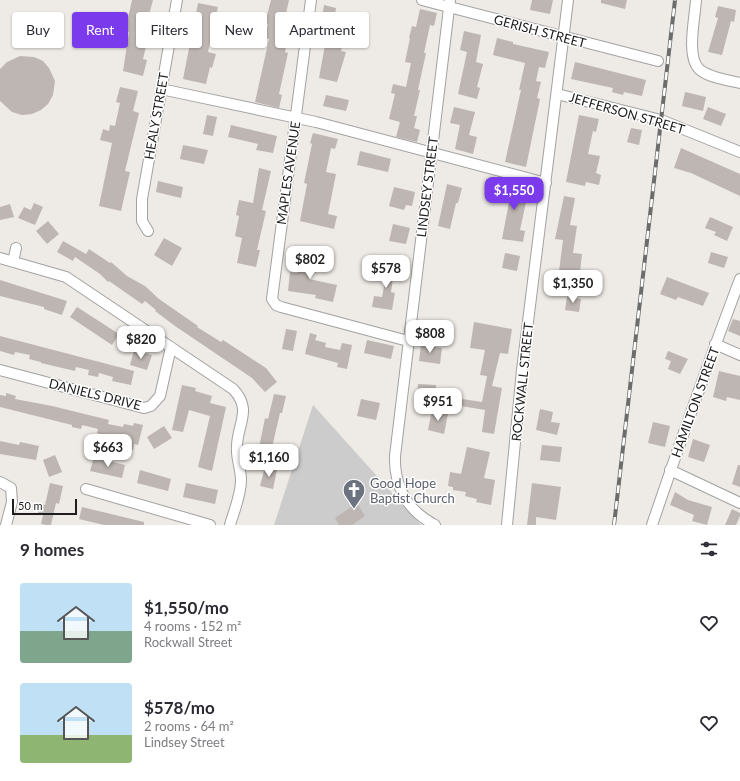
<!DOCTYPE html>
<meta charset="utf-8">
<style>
body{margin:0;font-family:Lato,sans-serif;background:#f7f7f7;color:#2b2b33;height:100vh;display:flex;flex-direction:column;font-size:15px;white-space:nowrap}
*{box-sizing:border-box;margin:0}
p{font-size:13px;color:#7c7c81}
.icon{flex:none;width:22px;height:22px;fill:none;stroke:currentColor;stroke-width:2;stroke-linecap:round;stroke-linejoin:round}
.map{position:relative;height:525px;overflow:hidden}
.panel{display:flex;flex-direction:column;background:#fff;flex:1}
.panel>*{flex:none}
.top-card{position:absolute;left:12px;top:12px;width:400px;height:36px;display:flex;gap:8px}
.scale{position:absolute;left:12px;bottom:10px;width:65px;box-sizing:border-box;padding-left:4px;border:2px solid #1e1e1e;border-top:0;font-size:11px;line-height:14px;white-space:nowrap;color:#1e1e1e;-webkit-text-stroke:3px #fff;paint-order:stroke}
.price{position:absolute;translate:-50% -34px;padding:0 9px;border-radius:8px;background:#fff;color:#222;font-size:13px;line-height:26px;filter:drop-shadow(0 1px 2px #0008)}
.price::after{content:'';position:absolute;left:50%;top:24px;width:12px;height:9px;margin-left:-6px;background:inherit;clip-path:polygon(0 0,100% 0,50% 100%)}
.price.selected{background:#7c3aed;color:#fff}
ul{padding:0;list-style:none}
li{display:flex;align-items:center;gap:12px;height:100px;padding:0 20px}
li span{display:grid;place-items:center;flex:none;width:112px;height:80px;border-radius:4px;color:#555}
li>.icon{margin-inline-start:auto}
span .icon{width:48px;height:48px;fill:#fffc;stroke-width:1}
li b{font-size:17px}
h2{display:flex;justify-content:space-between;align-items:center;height:48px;padding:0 20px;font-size:17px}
.tag{padding:0 14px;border-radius:4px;background:#fff;box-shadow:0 1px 3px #0004;font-size:14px;line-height:36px}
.tag.selected{background:#7c3aed;color:#fff}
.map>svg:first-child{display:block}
.religious{fill:#ccc}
.building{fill:#beb6b2}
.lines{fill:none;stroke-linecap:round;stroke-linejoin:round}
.minor-casing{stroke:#a2a2a2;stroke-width:12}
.minor{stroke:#fff;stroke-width:10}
.rail-casing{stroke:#6c6c6c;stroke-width:4}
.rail{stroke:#fff;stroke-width:2.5;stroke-dasharray:8;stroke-linecap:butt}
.labels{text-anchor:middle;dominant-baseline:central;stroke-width:3;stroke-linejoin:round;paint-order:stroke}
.street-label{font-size:13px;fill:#1e1e1e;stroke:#fff}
.worship-label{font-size:13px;fill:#5b616d;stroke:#fff;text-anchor:start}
</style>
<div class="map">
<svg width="740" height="525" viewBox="0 0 740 525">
<rect width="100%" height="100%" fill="#eeeae5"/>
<!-- religious -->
<path class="religious" d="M313 405 421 525H274Z"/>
<!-- building -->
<path class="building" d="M132 0H153L148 19 151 20 148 38 143 59 147 60 143 76 123 71 129 32 125 31Z
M271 0H289L282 31 289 32 285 52 288 53 279 94 282 95 279 108 255 102 269 39 265 38 268 24 265 23Z
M532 0H553L550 14 530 10Z
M601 0H627L625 9 601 3Z
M198 3 218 7 208 52 216 54 212 68 210 67 206 84 183 79Z
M324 5 336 8 334 19 322 17Z
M718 6 736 10 734 22 731 21 722 55 708 52 718 18 715 17Z
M420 9 437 13 434 26 430 25 424 53H426L418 90H420L414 116H417L414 128 420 130 417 142 396 137 400 122 389 119 395 94 391 93 393 84 406 87 411 63 405 62 410 38H409L412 26 416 27Z
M329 23 347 27 341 51 346 52 337 82 319 78Z
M464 31 481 35 476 62 483 64 477 87 480 88 477 99 458 94 467 52 460 50Z
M497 38 513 42V44L549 52 545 68 539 67 536 81 541 82 537 98 540 99 526 167 505 162 521 90H519L525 63 493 55Z
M20 56 34 57 43 61 49 68 55 81 53 95 48 104 41 110 32 114 22 115 12 112 0 101V69L7 62Z
M575 62 646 80 642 96 624 92 623 95 612 92 613 88 571 79Z
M120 87 138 91 133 111 139 113 125 171 130 172 121 211 99 206 112 143 100 140 103 129 109 131 110 125 115 126 120 103 116 102Z
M685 92 706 97 703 111 682 106Z
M326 95 349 100 346 111 323 106Z
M454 107 475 112 469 135 477 137 473 154 455 149 460 125 450 123Z
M708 107 726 114 721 126 703 119Z
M207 115 217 117 213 136 203 134Z
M579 115 599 119 596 132 593 131 588 154 600 156 596 173 601 175 599 185 586 182 585 186 566 182Z
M231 125 277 136 273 153 256 150 258 144 228 137Z
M631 128 642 130 639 145 627 142Z
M313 133 338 139 335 149 331 148 326 172 336 174 328 214 337 216 334 229 300 221 307 184 304 183 312 144 310 143Z
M183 145 208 150 204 164 180 159Z
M681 148 740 174V196L691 173 674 168Z
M360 151 391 159 388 172 357 165Z
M259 168 271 171 262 210 266 211 257 250H260L256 267 237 263 242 238 235 236 239 216 236 215 239 200 253 203Z
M158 181 183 187 181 198 156 192Z
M501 182 529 188 520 230 525 231 523 242 502 239 510 197 498 194Z
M447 184 462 188 458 203H456L450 229 438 226Z
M394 187 415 192 412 206 406 205 404 210 389 206Z
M564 196 575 198 570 225 577 226 573 253 582 254 579 281 558 279 563 240 555 239Z
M34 203 43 207 35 225 18 218 24 207 31 210Z
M10 204 14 217 0 220V207Z
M710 217 733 227 727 241 714 235 716 232 705 228Z
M48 221 59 234 47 244 36 231Z
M393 224 410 228 406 244 389 241Z
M164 238 182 248 172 266 154 255Z
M63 241 86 254 89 249 110 263 111 262 127 276 145 286 159 299 198 326 197 327 221 342 223 340 266 368 277 382 265 392 252 378 175 326 155 311 156 310 145 301 142 304 109 281 108 282 100 274 75 257 73 261 57 252Z
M302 250 315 253 309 279 337 285 333 302 315 298 316 295 288 291 290 272 297 273Z
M711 252 728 257 724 268 708 263Z
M505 253 520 256 517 271 502 268Z
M383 263 395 264 391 292 395 293 392 310 372 307 374 296 382 297 385 282H381Z
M667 277 709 293 703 306 678 297 676 300 660 294Z
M0 280 67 301 62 315 44 309V307L0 296Z
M567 297 581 299 579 312 565 310Z
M77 307 119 334 112 345 70 317Z
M733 319 740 321V336L728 331Z
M474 322 512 329 508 354 500 353 492 386 502 388 494 434 482 432 485 410 461 406 462 399 482 402 487 376 480 375 485 350 470 348Z
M286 329 297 331 293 351 282 349Z
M310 333 317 335 315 340 326 343 325 347 340 350 342 343 352 345 347 369 337 367 338 363 305 354Z
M0 336 134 371 131 385 112 381 113 377 99 373 98 377 88 375 89 370 76 367 75 371 41 363V362L29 359 30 355 15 352 14 355 0 351Z
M367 340 394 346 391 359 364 353Z
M421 345 442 348 440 364 419 361Z
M134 350 152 355 147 370 130 365Z
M668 351 688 359 680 374 668 369 671 361 665 359Z
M719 371 740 376V400L727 397 726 401 713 397Z
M418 384 436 385 435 401 417 400Z
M182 385 196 388 195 391 212 396 210 403 226 407 212 471 198 467 210 416 189 410 183 432 172 430Z
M6 393 16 396 15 399 52 406 109 420 108 424 123 427 124 424 133 426 134 423 143 425 138 445 134 444 133 450 126 448 127 442 97 433 98 429 82 425 81 429 72 427V425L0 407V395L6 396Z
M274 394 286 396 282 413H280L269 460 257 457 265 418 268 419Z
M361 399 380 403 376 420 357 416Z
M540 409 553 412 551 422 560 423 557 435 536 430Z
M432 410 448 414 444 434 428 430Z
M653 422 670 426 665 447 648 443Z
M164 426 172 438 154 449 147 437Z
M693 439 710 445 704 462 688 457Z
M0 441 19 445 20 442 39 446 36 460 0 454Z
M542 445 562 447 560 462 540 460Z
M467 447 490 452 484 478 495 480 491 505 476 502 477 499 465 496 466 492 453 490V487L448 486 450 472 461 474Z
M55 455 62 472 49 477 43 460Z
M94 457 125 465 122 478 90 471Z
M738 465H740V487L732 484Z
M265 467 277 470 273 489 260 486Z
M140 470 171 479 168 491 137 483Z
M50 483 63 486 59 504 56 503 51 525H46L41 524 43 515 38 514 40 504 45 505Z
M186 483 218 490 215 504 183 497Z
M532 483 561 487 556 520 536 517V525H527Z
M675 492 688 500 712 507 707 525 692 521 694 515 670 505Z
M357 503 365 516 352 525H339L335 518Z
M82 507 144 522V525H104L79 519Z
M732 509 740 513V516L736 525H725Z"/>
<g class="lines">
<!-- minor casing -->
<g class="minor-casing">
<path id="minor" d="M311 0 272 299 276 305 281 307 408 341
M422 0 658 61
M696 0C695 18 686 56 699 69 709 78 728 80 740 83
M161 89 316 122 546 183
M557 94 661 120 740 152
M148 231 142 221V199L177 0
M0 258 66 277 233 389C253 410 237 424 237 447 236 458 241 469 241 480 241 495 234 511 230 525
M13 262 16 248
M715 344 740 355
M0 370 144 408 151 406 160 396 171 347
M670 470 740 503
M0 482 11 488 12 502 6 525
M86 489 210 525
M435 525C408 511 394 487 395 456L450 0
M507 525 522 370 568 0
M652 525C680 442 709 361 740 279"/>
</g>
<!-- minor -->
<use href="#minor" class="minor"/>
<!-- rail casing -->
<g class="rail-casing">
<path id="rail" d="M614 525 675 0"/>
</g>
<!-- rail -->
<use href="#rail" class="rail"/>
</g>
<!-- icons -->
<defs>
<g id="church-pin" transform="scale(1.15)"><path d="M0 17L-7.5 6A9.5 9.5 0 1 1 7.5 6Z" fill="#6b7280" stroke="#fff"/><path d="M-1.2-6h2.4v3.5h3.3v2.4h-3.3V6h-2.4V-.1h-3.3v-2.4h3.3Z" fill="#fff"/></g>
</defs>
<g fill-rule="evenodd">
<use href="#church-pin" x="354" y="490"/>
</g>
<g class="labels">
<!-- street labels -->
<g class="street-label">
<text transform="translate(540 31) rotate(15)">GERISH STREET</text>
<text transform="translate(627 113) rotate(16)">JEFFERSON STREET</text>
<text transform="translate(156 116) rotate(-80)">HEALY STREET</text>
<text transform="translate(288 173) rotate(-82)">MAPLES AVENUE</text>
<text transform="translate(427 187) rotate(-83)">LINDSEY STREET</text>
<text transform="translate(522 382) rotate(-84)">ROCKWALL STREET</text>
<text transform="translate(95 394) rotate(14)">DANIELS DRIVE</text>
<text transform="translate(695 402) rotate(-70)">HAMILTON STREET</text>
</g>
<!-- worship labels -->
<g class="worship-label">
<text x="370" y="483">Good Hope<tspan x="370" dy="15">Baptist Church</tspan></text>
</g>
</g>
</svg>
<div class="scale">50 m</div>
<b class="price selected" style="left:514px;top:211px">$1,550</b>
<b class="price" style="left:310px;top:280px">$802</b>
<b class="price" style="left:386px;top:289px">$578</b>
<b class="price" style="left:573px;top:304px">$1,350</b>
<b class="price" style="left:430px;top:354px">$808</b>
<b class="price" style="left:141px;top:360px">$820</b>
<b class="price" style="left:438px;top:422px">$951</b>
<b class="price" style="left:108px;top:468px">$663</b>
<b class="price" style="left:269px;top:478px">$1,160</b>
<div class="top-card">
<a class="tag">Buy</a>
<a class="tag selected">Rent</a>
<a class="tag">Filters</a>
<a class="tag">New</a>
<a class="tag">Apartment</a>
</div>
</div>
<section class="panel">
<h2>9 homes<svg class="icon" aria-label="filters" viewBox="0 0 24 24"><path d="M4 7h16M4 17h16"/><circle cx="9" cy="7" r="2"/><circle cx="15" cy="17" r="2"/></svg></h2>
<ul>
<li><span style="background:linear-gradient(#bfe0f5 60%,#7fa58c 0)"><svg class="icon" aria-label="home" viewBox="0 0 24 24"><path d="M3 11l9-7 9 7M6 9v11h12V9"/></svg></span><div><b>$1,550/mo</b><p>4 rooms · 152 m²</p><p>Rockwall Street</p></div><svg class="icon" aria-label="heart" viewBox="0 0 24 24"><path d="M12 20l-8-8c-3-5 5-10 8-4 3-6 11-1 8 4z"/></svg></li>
<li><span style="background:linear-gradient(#bfe0f5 65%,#8fb573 0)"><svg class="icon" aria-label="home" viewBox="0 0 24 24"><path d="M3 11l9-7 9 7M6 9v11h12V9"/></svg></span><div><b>$578/mo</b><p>2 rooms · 64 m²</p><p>Lindsey Street</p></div><svg class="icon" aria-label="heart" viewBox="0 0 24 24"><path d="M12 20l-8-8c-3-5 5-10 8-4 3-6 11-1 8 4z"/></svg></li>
</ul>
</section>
